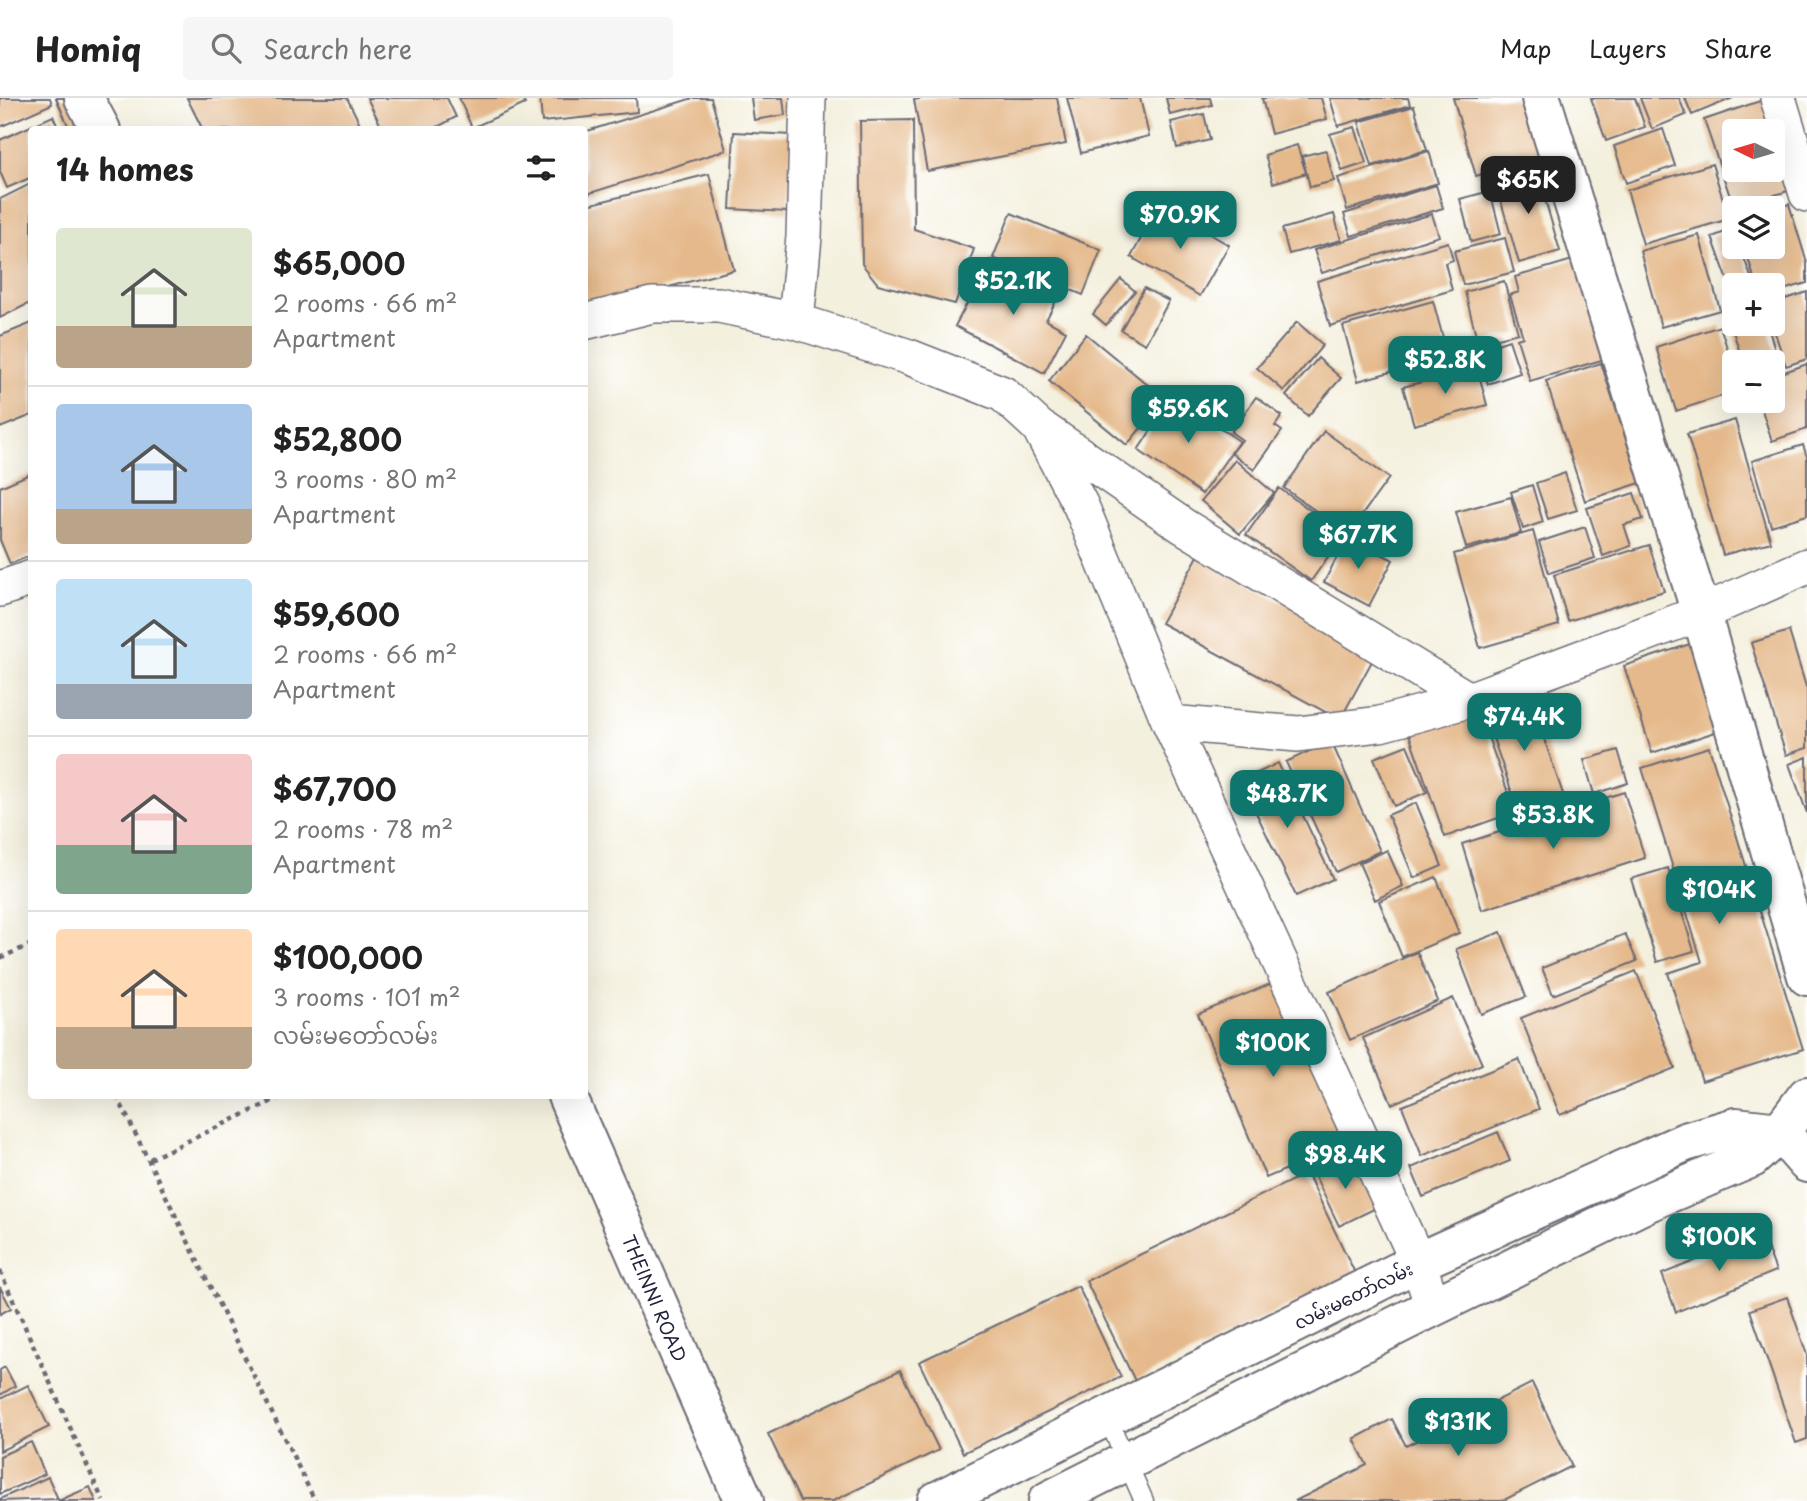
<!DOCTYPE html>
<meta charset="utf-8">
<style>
body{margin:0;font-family:"Playpen Sans","Noto Sans Myanmar",sans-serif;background:#f6f6f6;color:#222;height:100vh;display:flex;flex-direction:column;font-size:26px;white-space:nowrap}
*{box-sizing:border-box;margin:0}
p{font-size:23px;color:#767676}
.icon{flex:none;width:38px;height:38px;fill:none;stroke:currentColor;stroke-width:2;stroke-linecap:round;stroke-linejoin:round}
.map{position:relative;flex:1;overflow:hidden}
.drawer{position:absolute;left:28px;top:28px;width:560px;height:973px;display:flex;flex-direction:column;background:#fff;border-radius:7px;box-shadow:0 7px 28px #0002}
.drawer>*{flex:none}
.needle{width:46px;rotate:275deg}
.tools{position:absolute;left:1722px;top:21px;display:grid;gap:14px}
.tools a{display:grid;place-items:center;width:63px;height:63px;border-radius:7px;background:#fff;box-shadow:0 7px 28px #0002;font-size:35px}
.price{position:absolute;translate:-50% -60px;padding:0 16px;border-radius:14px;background:#0f766e;color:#fff;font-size:23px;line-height:46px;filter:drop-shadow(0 2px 4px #0008)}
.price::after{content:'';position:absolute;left:50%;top:42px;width:21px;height:16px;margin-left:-10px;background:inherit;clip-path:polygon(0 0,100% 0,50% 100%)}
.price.on{background:#222;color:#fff}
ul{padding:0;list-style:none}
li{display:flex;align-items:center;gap:21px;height:175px;padding:0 28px}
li+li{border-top:2px solid #e0e0e0}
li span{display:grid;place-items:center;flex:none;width:196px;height:140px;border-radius:7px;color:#555}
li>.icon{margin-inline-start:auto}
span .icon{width:84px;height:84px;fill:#fffc;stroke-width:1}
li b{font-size:30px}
h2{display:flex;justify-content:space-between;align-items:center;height:84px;padding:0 28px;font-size:30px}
header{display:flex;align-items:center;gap:42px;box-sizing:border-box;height:98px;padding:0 35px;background:#fff;border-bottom:2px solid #e0e0e0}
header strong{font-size:33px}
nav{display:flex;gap:38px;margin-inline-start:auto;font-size:24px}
.search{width:490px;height:63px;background:#f6f6f6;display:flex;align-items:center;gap:18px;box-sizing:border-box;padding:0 24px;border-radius:7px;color:#767676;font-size:26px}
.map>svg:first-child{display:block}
.building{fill:#e5b98b;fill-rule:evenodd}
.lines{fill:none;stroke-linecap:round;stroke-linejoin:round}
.service-casing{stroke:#6c6a74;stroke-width:21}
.minor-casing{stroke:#6c6a74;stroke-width:38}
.secondary-casing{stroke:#6c6a74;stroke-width:42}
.path{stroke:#6c6a74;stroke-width:4.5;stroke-dasharray:5 5;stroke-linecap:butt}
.service{stroke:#fff;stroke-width:18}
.minor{stroke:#fff;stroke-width:35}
.secondary{stroke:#fff;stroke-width:38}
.labels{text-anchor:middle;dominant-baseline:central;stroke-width:5;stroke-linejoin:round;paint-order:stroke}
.street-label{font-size:18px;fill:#22223b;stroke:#fff}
</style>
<header>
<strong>Homiq</strong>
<div class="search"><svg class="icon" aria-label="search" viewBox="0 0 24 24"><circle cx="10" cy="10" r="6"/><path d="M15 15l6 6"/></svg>Search here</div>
<nav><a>Map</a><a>Layers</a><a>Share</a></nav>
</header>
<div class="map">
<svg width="1807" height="1403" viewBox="0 0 1807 1403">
<rect width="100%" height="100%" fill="#fff"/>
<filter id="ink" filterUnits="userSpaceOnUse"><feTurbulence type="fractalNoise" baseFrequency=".0143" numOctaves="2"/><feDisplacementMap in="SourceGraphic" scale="14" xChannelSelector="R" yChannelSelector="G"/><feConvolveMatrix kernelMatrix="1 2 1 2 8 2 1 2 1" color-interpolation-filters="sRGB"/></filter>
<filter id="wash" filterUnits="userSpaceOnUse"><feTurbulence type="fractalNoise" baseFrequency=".00686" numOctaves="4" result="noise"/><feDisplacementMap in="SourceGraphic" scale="28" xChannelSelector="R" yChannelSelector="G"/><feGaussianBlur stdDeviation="1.57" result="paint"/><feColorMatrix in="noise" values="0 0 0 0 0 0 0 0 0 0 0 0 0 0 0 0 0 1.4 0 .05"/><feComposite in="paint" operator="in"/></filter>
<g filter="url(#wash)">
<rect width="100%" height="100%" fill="#f4f0de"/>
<g id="blocks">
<!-- building -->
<path class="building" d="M0 0H50L52 6 0 29Z
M56 0H79L94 32H70Z
M187 0H347L363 32H203Z
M367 0H447L456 19 432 32H383Z
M459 0H522L525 6 472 30Z
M540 0H636L637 14 542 24Z
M693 0H711L726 52 584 97V34Z
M751 0H783L785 17 754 22Z
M924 0H1057L1066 46 927 73 914 2Z
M1067 0H1140L1149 38 1081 55Z
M1166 0H1210L1212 7 1170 17Z
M1262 0H1321L1327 21 1271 36Z
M1330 0H1408L1410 7 1338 28Z
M1453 0H1529L1546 57 1476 78Z
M1591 0H1635L1645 29 1606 43Z
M1640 0H1679L1686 17 1652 31Z
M1685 0H1733L1692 17Z
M1763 2 1794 91 1734 110 1704 22ZM1734 33H1773V72H1734Z
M1414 8 1427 52 1372 68 1359 24Z
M1204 16 1210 42 1177 50 1171 24Z
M53 18 59 32H32V79L7 90 0 74V42Z
M913 22 914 131 974 151 955 206 878 186 862 166 860 23Z
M1355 29 1366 65 1342 73 1330 36Z
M1663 31 1675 68 1626 85 1614 48Z
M734 34 792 37 788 114 730 111Z
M1297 47 1306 75 1273 85 1265 57Z
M1326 52 1334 83 1310 89 1302 58Z
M1429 53 1438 85 1347 112 1338 80Z
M1712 66 1729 121 1643 146 1627 92Z
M1536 71 1560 153 1519 165 1495 83Z
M709 76 734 172 584 211V108Z
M32 85V204L0 220V101Z
M1436 87 1443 110 1351 138 1344 116Z
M1490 93 1501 136 1471 144 1460 101Z
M1789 106 1807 165V185L1773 195V187H1756L1745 149H1773V111Z
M1159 107 1229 147 1200 198 1131 159Z
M1011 115 1101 152 1083 197 993 160Z
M1334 116 1341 142 1289 156 1282 131Z
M1432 116 1439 138 1322 175 1314 152Z
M1733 131 1734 149H1740L1754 187H1734V199L1712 139Z
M1699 137 1720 212 1661 229 1640 153Z
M1505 140 1514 174 1463 187 1454 153Z
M1448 144 1453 162 1445 165 1452 192 1330 228 1317 183Z
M1576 161 1605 261 1530 283 1517 241 1523 239 1510 197 1519 194 1515 179Z
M990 162 1058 199 1046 222 1066 233 1044 275 955 228Z
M1121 181 1135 193 1106 227 1093 216Z
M1504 183 1518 235 1478 245 1465 194Z
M1144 190 1169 203 1145 246 1121 232Z
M1807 194V261L1786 268 1772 226 1773 205Z
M1433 203 1448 258 1358 283 1343 228Z
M1734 216V226H1767L1780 268 1773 271V264H1743L1728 218Z
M1297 224 1323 247 1284 293 1257 270Z
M32 225V317L0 330V238Z
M1720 228 1734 272V294L1676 313 1656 249Z
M1086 236 1165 301 1127 347 1049 283Z
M1509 242 1520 275 1488 286 1476 253Z
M1318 260 1341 280 1308 318 1286 298Z
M1601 265 1640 385 1585 403 1546 283Z
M1807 266V331L1772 343 1759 303H1773V278Z
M1477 269 1487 307 1414 327 1403 289Z
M1174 298 1239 343 1202 396 1138 352Z
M1256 299 1282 318 1275 328 1282 333 1254 372 1232 355 1242 342 1231 334Z
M1735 322 1771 444 1723 457 1687 336Z
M1324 333 1389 380 1348 436 1284 390Z
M1803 347 1807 359V417L1771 428 1752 363Z
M1235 362 1274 395 1240 436 1201 403Z
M32 375V457L10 466 0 442V389Z
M1565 375 1577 412 1548 421 1536 385Z
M1532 387 1543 424 1523 431 1511 394Z
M1279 390 1344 436 1311 483 1246 437Z
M1634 395 1643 421 1624 427 1631 448 1603 458 1587 410Z
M1511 399 1521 435 1466 450 1456 414Z
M1585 429 1595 460 1549 475 1539 444Z
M1533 433 1559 527 1480 550 1454 456Z
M1348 438 1393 462 1369 508 1324 484Z
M1649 447 1664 493 1568 523 1554 477Z
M1198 458 1377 554 1340 622 1161 525Z
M1789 533 1807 592V650L1786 657 1751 545Z
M1696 544 1724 631 1652 655 1624 568Z
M1528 594 1564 699 1519 715 1483 611Z
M1478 611 1515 714 1445 739 1409 636Z
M1331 643 1380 753 1336 774 1286 664Z
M1407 647 1427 694 1394 708 1374 660Z
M1709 649 1803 951 1702 983 1668 875 1702 864 1642 670Z
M1618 652 1628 685 1594 696 1584 662Z
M1807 659V715L1789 666Z
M1278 665 1333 781 1296 798 1241 683Z
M1624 694 1645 760 1482 812 1462 746Z
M1416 705 1442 768 1414 780 1388 717Z
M1387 752 1403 788 1375 802 1359 765Z
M1668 770 1694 853 1657 864 1631 781Z
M1436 779 1459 835 1402 859 1379 803Z
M1501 834 1526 899 1481 916 1456 851Z
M1625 836 1637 863 1553 897 1542 870Z
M1417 854 1438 903 1350 942 1329 894Z
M1636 873 1675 970 1560 1017 1521 920Z
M1280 882 1348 1045 1266 1080 1198 916Z
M1453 900 1482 966 1392 1006 1363 940Z
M1519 961 1539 1011 1422 1058 1402 1008Z
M1498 1034 1510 1063 1423 1099 1411 1070Z
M1351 1058 1376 1110 1339 1128 1314 1076Z
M1307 1075 1355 1175 1135 1283 1086 1183Z
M1762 1136 1776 1173 1676 1214 1662 1176Z
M1078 1188 1121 1279 963 1355 919 1264Z
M0 1189 11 1210 0 1216Z
M1787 1199 1807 1257V1341L1796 1345 1750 1212Z
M5 1269 15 1288 0 1297V1272Z
M900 1272 939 1352 833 1403H800L768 1336Z
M1532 1285 1572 1368 1502 1403H1295L1367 1367 1354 1341 1392 1321 1406 1348Z
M28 1287 49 1329 0 1353V1301Z
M31 1344 45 1376 0 1396V1358Z
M48 1379 58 1401 0 1403V1401Z
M90 1389 96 1403H58Z"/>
</g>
</g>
<g filter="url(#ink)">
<use href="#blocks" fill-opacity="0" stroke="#6c6a74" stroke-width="2"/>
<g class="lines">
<!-- service casing -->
<g class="service-casing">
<path id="service" d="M1107 1319 1144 1403"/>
</g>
<!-- minor casing -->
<g class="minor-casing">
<path id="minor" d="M1778 0 1807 96
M796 223 804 139 808 0
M584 224 652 207H719L796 223 909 259 1003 296 1039 329 1081 408 1170 625 1418 1164 1433 1209
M1044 332 1183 428 1469 602
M0 491 32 480
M1170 625 1298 636 1380 626 1469 602 1701 515 1807 468"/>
</g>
<!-- secondary casing -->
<g class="secondary-casing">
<path id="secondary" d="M84 0 101 32
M1541 0 1701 515 1807 878
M567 998 744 1403
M937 1403 1418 1164 1685 1044 1736 1029 1780 1034 1807 1065
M1048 1403 1433 1209 1646 1105 1752 1060 1780 1034 1807 998"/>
</g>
<!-- path -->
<path class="path" d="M0 860 32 846
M117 998 315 1403
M150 1061 283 998
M0 1173 103 1403"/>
<!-- service -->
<use href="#service" class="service"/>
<!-- minor -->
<use href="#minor" class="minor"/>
<!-- secondary -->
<use href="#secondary" class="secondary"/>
</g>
</g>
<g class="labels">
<!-- street labels -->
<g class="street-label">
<text transform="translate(1353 1197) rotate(-26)">လမ်းမတော်လမ်း</text>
<text transform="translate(655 1200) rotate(67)">THEINNI ROAD</text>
</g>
</g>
</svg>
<div class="tools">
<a><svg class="needle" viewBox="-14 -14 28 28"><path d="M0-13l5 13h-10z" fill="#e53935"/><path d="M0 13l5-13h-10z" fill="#767676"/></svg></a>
<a><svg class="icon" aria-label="layers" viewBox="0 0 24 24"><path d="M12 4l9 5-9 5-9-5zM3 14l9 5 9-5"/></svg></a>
<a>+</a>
<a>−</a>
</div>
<b class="price on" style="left:1528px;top:118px">$65K</b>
<b class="price" style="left:1180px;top:153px">$70.9K</b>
<b class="price" style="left:1013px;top:219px">$52.1K</b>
<b class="price" style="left:1445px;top:298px">$52.8K</b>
<b class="price" style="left:1188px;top:347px">$59.6K</b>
<b class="price" style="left:1358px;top:473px">$67.7K</b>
<b class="price" style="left:1524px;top:655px">$74.4K</b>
<b class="price" style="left:1287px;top:732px">$48.7K</b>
<b class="price" style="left:1553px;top:753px">$53.8K</b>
<b class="price" style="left:1719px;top:828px">$104K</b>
<b class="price" style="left:1273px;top:981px">$100K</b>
<b class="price" style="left:1345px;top:1093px">$98.4K</b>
<b class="price" style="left:1719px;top:1175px">$100K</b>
<b class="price" style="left:1458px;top:1360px">$131K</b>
<section class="drawer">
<h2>14 homes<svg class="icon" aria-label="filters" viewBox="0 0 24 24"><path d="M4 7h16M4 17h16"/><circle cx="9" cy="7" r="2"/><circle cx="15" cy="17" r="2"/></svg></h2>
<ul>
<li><span style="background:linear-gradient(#dfe7d0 70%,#b9a48a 0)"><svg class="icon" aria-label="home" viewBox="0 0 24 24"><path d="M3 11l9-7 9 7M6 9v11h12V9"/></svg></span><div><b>$65,000</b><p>2 rooms · 66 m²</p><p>Apartment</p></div></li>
<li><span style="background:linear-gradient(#a9c7e8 75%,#b9a48a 0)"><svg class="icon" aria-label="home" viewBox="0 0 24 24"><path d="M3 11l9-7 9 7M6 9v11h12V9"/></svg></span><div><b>$52,800</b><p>3 rooms · 80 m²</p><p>Apartment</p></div></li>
<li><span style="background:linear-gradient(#bfe0f5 75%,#9aa5b1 0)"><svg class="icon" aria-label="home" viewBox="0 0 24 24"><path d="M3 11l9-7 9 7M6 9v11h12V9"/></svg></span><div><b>$59,600</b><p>2 rooms · 66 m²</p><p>Apartment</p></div></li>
<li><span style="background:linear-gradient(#f6c9c9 65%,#7fa58c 0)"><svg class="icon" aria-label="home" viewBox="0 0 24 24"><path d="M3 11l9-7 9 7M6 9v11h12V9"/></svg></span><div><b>$67,700</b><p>2 rooms · 78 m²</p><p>Apartment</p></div></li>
<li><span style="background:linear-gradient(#ffd9b3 70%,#b9a48a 0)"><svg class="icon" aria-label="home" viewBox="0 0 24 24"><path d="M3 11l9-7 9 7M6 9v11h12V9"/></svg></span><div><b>$100,000</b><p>3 rooms · 101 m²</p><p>လမ်းမတော်လမ်း</p></div></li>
</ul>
</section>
</div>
